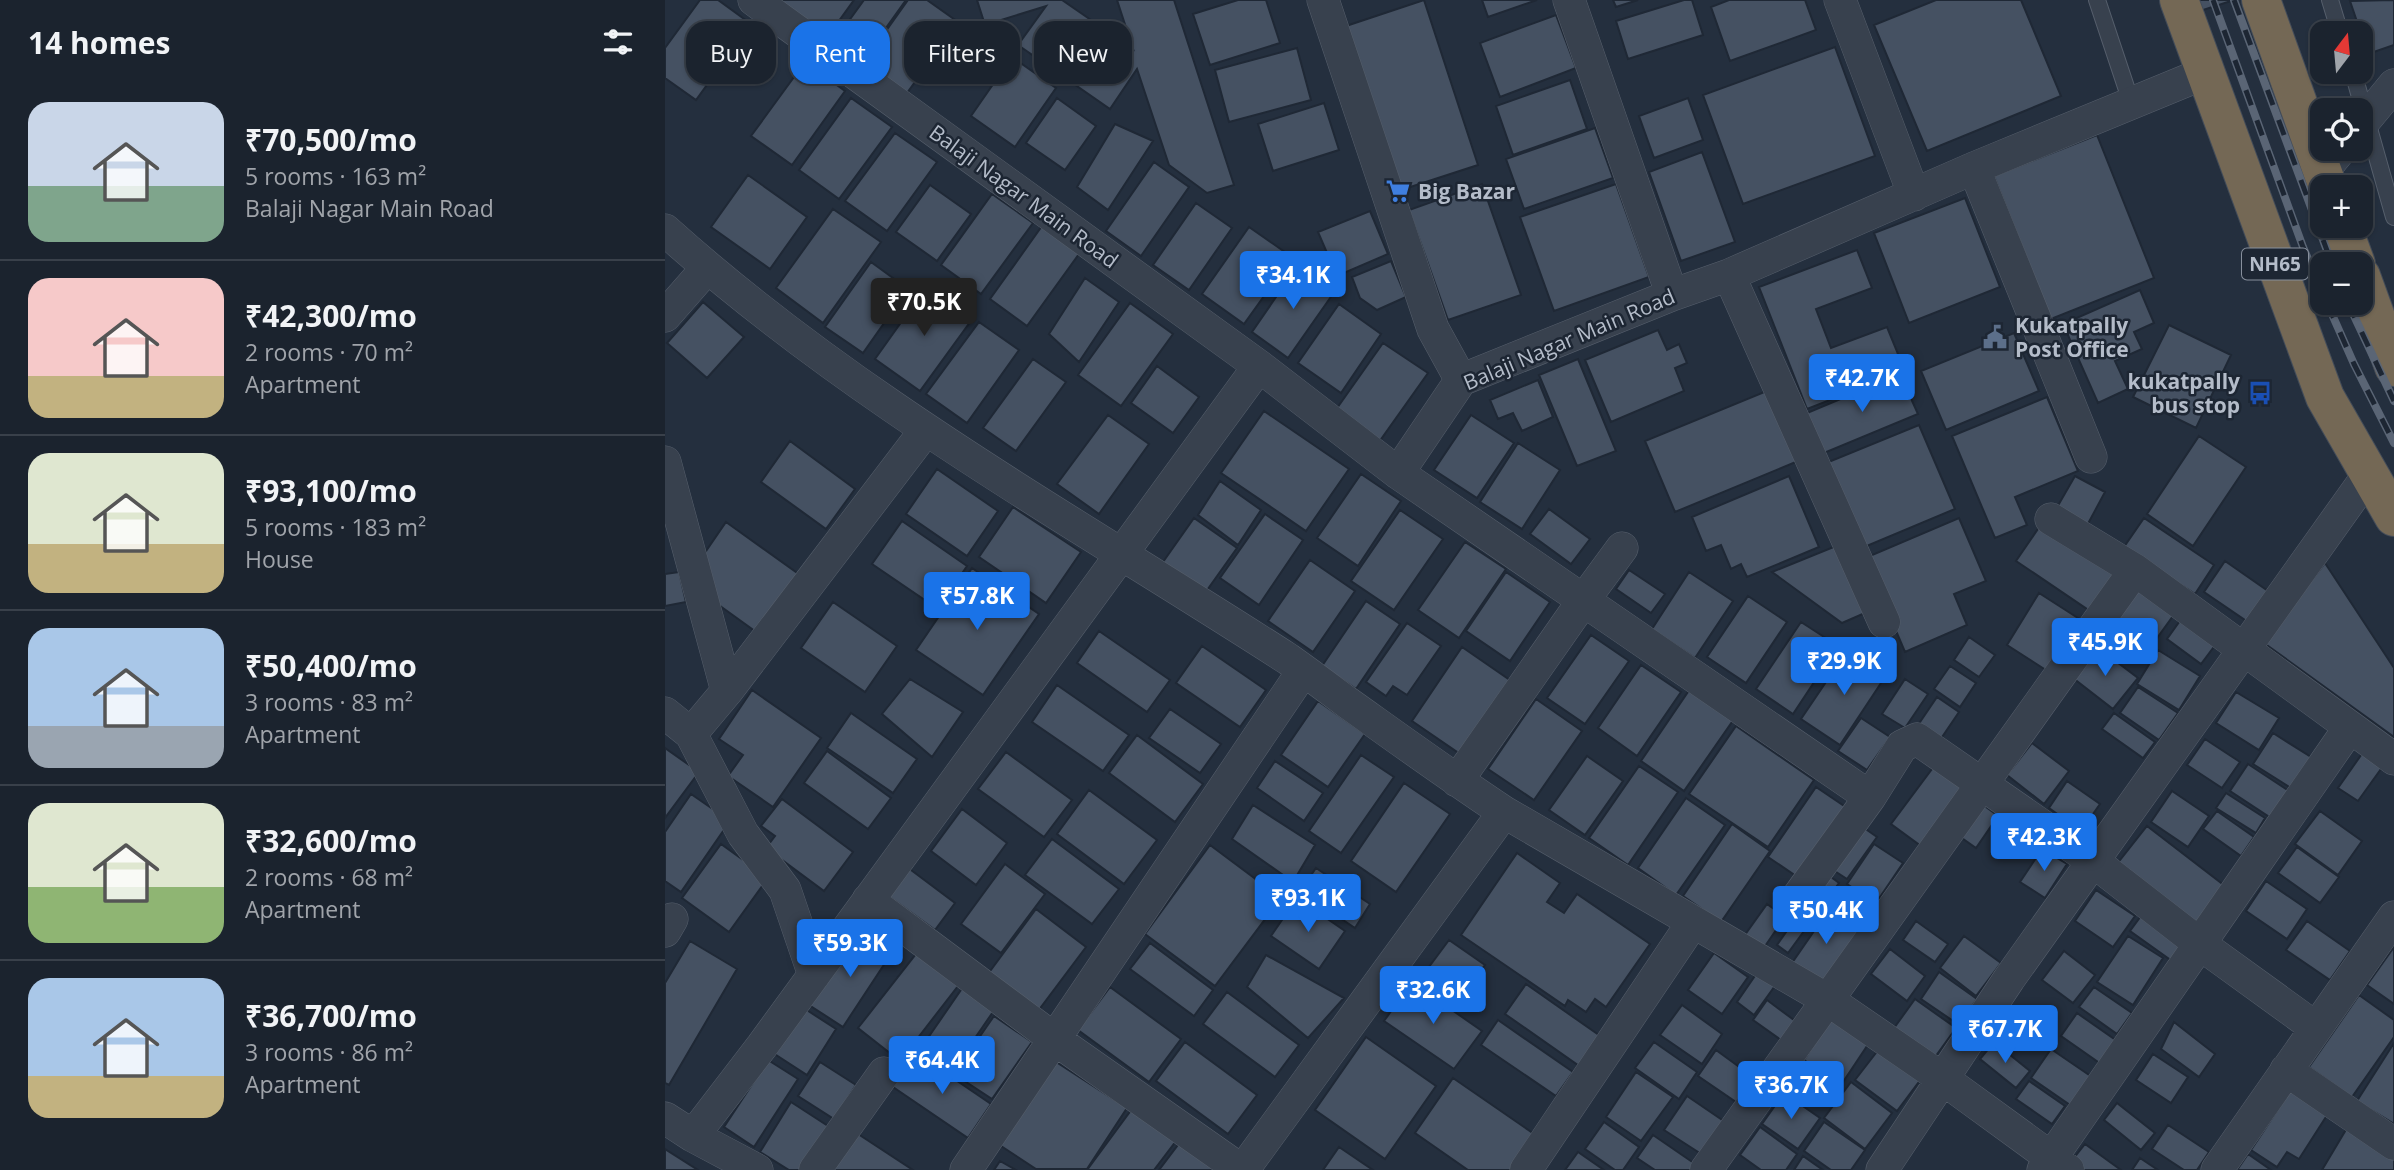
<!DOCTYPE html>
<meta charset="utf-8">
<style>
body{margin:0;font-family:"Open Sans",sans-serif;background:#282f3a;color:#f1f3f6;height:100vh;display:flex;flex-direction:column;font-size:26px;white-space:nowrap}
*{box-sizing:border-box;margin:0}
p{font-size:23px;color:#a0a4aa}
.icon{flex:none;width:38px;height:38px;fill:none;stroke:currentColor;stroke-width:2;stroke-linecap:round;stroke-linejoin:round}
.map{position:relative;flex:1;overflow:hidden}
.details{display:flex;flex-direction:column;background:#1b232e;width:665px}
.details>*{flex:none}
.top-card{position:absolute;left:21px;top:21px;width:665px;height:63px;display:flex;gap:14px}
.needle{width:46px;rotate:16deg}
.buttons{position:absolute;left:1645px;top:21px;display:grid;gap:14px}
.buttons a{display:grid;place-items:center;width:63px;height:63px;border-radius:14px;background:#1b232e;box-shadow:0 2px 5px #0004,0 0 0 2px #39404a;font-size:35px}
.price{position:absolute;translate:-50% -60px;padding:0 16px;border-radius:7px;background:#1a73e8;color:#fff;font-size:23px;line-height:46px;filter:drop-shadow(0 2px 4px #0008)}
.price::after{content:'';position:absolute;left:50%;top:42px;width:21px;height:16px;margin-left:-10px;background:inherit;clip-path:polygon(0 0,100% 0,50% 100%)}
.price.on{background:#222;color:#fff}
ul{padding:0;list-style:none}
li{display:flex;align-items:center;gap:21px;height:175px;padding:0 28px}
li+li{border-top:2px solid #39404a}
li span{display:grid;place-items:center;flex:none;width:196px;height:140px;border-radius:21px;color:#555}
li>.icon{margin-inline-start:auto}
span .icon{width:84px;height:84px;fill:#fffc;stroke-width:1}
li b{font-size:30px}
h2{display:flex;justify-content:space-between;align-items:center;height:84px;padding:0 28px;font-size:30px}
.pill{padding:0 24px;border-radius:21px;background:#1b232e;box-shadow:0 2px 5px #0004,0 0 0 2px #39404a;font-size:24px;line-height:63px}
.pill.on{background:#1a73e8;color:#fff}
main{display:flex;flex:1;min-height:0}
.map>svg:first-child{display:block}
.building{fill:#455162;stroke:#1f2835;stroke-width:2}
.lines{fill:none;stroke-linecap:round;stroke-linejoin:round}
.lane-casing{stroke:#565f6c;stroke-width:18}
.street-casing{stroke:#565f6c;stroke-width:33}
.highway-casing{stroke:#434c59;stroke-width:40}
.lane{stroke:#38414e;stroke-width:16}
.street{stroke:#38414e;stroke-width:32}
.highway{stroke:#746855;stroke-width:38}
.rail-casing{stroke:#5a6575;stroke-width:8}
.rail{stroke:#1d2633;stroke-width:5;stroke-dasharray:16;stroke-linecap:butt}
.labels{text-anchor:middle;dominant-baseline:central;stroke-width:5;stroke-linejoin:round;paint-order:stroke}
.shield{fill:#1d2633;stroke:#878f9c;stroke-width:2}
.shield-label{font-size:19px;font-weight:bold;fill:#b4bcc9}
.poi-label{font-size:21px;font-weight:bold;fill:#b4bcc9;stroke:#1d2633;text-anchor:start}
.street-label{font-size:21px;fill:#b4bcc9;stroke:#1d2633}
</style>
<main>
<section class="details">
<h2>14 homes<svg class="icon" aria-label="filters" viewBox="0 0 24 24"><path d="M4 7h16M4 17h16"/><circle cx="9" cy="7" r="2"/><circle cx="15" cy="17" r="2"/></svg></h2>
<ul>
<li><span style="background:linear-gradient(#c9d6e8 60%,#7fa58c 0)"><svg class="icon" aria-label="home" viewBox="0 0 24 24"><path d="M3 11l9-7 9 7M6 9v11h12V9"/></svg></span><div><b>₹70,500/mo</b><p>5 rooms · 163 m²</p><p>Balaji Nagar Main Road</p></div></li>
<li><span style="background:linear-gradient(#f6c9c9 70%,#c2b280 0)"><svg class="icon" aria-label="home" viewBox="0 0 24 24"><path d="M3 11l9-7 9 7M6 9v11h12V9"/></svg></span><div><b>₹42,300/mo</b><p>2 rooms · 70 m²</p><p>Apartment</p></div></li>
<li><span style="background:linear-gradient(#dfe7d0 65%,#c2b280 0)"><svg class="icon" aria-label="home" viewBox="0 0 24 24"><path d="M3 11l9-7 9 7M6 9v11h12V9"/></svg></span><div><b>₹93,100/mo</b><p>5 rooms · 183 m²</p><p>House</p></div></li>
<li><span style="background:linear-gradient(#a9c7e8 70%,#9aa5b1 0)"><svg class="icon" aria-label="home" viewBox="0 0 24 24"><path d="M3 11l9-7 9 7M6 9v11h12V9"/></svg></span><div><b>₹50,400/mo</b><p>3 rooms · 83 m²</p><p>Apartment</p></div></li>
<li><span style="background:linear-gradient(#dfe7d0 60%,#8fb573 0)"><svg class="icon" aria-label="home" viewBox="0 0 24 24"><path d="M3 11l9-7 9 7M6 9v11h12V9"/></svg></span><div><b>₹32,600/mo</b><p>2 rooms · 68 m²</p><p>Apartment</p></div></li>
<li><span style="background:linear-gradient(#a9c7e8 70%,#c2b280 0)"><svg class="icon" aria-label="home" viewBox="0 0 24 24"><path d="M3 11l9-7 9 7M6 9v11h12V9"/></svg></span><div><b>₹36,700/mo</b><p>3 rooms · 86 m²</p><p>Apartment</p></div></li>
</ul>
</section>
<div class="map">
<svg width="1729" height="1170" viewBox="0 0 1729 1170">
<rect width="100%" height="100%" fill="#242f3e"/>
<!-- building -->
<path class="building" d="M35 0H53L86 24 31 100 0 78V48Z
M117 0H189L163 36 116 2Z
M199 0H241L198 60 170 40Z
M243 0H262L293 22 242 93 199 62Z
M312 0H397L468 49 452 0H509L569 185 542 193 504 165 472 69 445 109 353 45 381 6 320 25Z
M573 0H601L615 43 545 65 528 14Z
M759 0 813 165 730 192 675 28Z
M817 0H872L823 17Z
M948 0H973L951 7Z
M1019 0H1027L1038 35 963 59 951 21Z
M1064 0H1140L1151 30 1065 61 1046 7Z
M1271 0H1356L1396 96 1262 151 1209 25Z
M1501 0H1569L1507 20Z
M1729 0V45L1703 54 1685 1Z
M891 15 911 68 835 97 815 43Z
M1170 47 1210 156 1078 204 1038 95Z
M632 48 646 100 564 122 550 70Z
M347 57 391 88 350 147 306 116Z
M140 62 180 91 127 165 86 136Z
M905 80 922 129 848 155 831 106Z
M186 98 227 127 174 199 134 170Z
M392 98 431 126 400 170 361 143Z
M1023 98 1038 140 989 158 974 116Z
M659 103 674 150 608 171 593 124Z
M450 124 488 141 443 210 412 187Z
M930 128 948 178 859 209 841 159Z
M230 133 272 162 222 231 180 201Z
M1432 135 1489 278 1386 319 1329 176Z
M1037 152 1070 242 1016 261 984 172Z
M489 162 524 187 476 256 441 231Z
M83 175 142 217 105 269 46 227Z
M817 184 856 295 783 320 744 210Z
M951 184 984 277 889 311 855 217Z
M265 185 306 214 272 261 231 232Z
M327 194 368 223 316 294 276 265Z
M1300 198 1335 287 1244 323 1209 233Z
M531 203 567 228 524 290 488 265Z
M168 209 216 242 158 323 111 288Z
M705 211 723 254 672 276 653 232Z
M377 226 414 254 362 326 325 299Z
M584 227 627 257 579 324 537 294Z
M1192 250 1207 288 1151 309 1166 348 1222 327 1240 371 1142 409 1094 287Z
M726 261 741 297 712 310 695 298 687 277Z
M206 262 243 289 198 353 160 327Z
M633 265 670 291 623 358 587 332Z
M420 278 454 302 414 362 384 334Z
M262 286 308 318 255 391 210 359Z
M1475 290 1489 323 1469 332 1477 349 1450 361 1463 389 1433 403 1398 324Z
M38 302 79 337 42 378 2 343Z
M465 303 508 334 456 406 413 375Z
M674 304 716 334 676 393 633 363Z
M314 322 354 350 302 423 261 394Z
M1504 325 1566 355 1531 428 1468 397Z
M993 330 1002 350 1014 344 1022 363 1010 368 1019 391 946 422 920 360Z
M1349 333 1374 391 1281 430 1256 371Z
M718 343 763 373 714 442 670 411Z
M368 359 401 382 351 451 318 428Z
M913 359 951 451 912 466 874 375Z
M492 366 534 397 508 433 466 403Z
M1235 374 1253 414 1159 453 1142 413Z
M873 380 888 417 857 431 848 413 833 419 825 400Z
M1109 388 1138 459 1010 512 980 441Z
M1382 397 1413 471 1350 497 1362 525 1330 538 1287 436Z
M599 411 684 469 641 531 556 473Z
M443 415 484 444 434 514 392 484Z
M806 415 849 443 812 498 769 470Z
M1254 425 1290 509 1197 548 1161 463Z
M1534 436 1581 467 1528 546 1482 514Z
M125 441 190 489 161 529 96 482Z
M853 443 895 470 857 529 815 502Z
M272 469 333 511 302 556 241 514Z
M696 474 736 501 693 566 652 538Z
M1124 476 1154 547 1082 577 1076 564 1066 569 1056 545 1041 551 1027 517Z
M1410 476 1440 492 1418 533 1387 516Z
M555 481 596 510 573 545 533 515Z
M348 507 416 552 381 603 314 557Z
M884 509 925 539 906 564 865 534Z
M735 510 778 539 729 610 686 581Z
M600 514 638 540 594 605 555 578Z
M529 518 572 548 540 593 498 562Z
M1294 518 1321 581 1289 594 1302 625 1240 652 1200 558Z
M1479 518 1549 565 1530 594 1459 547Z
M237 521 302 566 273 609 207 564Z
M61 522 135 575 94 634 51 603 37 557Z
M1377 523 1455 575 1428 613 1351 561Z
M800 542 841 569 794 638 753 610Z
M1171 546 1200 613 1177 623 1107 572Z
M645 560 690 591 648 652 603 621Z
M1560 561 1603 591 1583 622 1539 592Z
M1660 563 1729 668V737L1599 643Z
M307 568 374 614 318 695 251 650Z
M964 570 1000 594 986 613 951 589Z
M14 572 21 602 0 606V574Z
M841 572 885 602 845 661 801 631Z
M1024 572 1068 601 1030 658 987 629Z
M1476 582 1513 609 1487 645 1479 639 1465 657 1448 645 1460 628 1449 620Z
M1374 593 1416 620 1384 672 1342 645Z
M1083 596 1122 622 1081 683 1042 657Z
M701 601 735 624 691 689 657 666Z
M168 602 232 646 200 692 136 648Z
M1517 618 1551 644 1536 664 1502 639Z
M1136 622 1173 646 1128 714 1091 689Z
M742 623 776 646 742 695 728 686 721 696 701 682Z
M434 631 505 680 482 712 412 663Z
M926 635 964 661 920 724 882 698Z
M1304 637 1330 655 1314 677 1289 660Z
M537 646 601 690 575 727 511 683Z
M797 647 852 685 801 758 747 721Z
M1432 647 1473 678 1448 709 1408 678Z
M1184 648 1222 674 1175 745 1136 719Z
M1493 650 1535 676 1514 710 1472 684Z
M976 665 1016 692 972 756 933 728Z
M1285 666 1311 683 1295 707 1269 689Z
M245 679 298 712 267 757 217 714Z
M1240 679 1263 694 1240 728 1217 714Z
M392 685 464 735 438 771 367 722Z
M1473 687 1513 713 1494 740 1455 713Z
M1025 689 1069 719 1019 791 976 761Z
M87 690 156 738 108 807 63 776 78 755 54 739Z
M1571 692 1614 718 1594 750 1551 723Z
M1272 697 1294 712 1273 743 1251 728Z
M871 699 917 731 869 800 823 769Z
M653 701 700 734 663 787 616 755Z
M505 709 556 744 535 773 484 738Z
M186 713 252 759 228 793 162 748Z
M1449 713 1490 742 1478 758 1437 729Z
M1196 718 1225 737 1202 770 1173 751Z
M1071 726 1149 780 1103 847 1024 794Z
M1608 733 1646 757 1626 788 1588 764Z
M472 735 538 784 510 822 444 773Z
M1540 739 1575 762 1557 788 1522 765Z
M1367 743 1404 771 1379 804 1342 775Z
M0 748 34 772 0 818Z
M1701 748 1721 762 1693 801 1673 788Z
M162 751 226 798 203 829 139 783Z
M341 752 407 800 379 837 313 789Z
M696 755 729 777 676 853 644 831Z
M922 756 958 781 920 835 884 810Z
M610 761 658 793 639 821 592 788Z
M1583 764 1624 791 1606 818 1565 791Z
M1270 765 1300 786 1256 846 1226 824Z
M974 766 1013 792 963 865 924 838Z
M1402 781 1435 804 1416 831 1384 808Z
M739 783 785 814 731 892 686 861Z
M1151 787 1185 810 1137 880 1103 857Z
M424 790 492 840 459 884 392 834Z
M1507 791 1544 816 1523 847 1486 822Z
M1561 793 1600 818 1591 833 1551 808Z
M26 794 65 821 16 892 0 881V832Z
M1021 798 1060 825 1011 895 973 868Z
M117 799 188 852 159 891 101 848 110 836 96 826Z
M1317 804 1333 816 1311 848 1294 836Z
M588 805 650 845 628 882 567 839Z
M297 809 342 843 311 885 266 851Z
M1552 811 1589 837 1576 856 1538 829Z
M1655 811 1697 841 1673 875 1630 844Z
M1192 823 1212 837 1182 879 1162 866Z
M1067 824 1105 851 1056 922 1018 896Z
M1482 826 1560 886 1525 930 1448 869Z
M387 839 454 889 427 924 360 875Z
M56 844 103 878 64 932 17 898Z
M1209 844 1238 863 1211 903 1182 884Z
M545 845 616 898 550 986 480 934Z
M1632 847 1674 877 1655 903 1613 873Z
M1377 849 1402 864 1380 898 1355 882Z
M852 853 895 883 882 902 899 913 912 894 985 944 941 1007 930 999 921 1012 903 1000 900 1006 796 935Z
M340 864 380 894 336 953 296 924Z
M242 867 290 903 270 930 222 895Z
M651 868 705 904 690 928 635 891Z
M1162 874 1174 883 1123 953 1112 945Z
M1601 881 1642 909 1622 939 1581 911Z
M1431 890 1470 916 1448 947 1410 921Z
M632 898 680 931 654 969 606 936Z
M1102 904 1120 917 1096 952 1077 939Z
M1165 908 1195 929 1158 983 1127 963Z
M371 909 421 947 370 1015 320 978Z
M1476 916 1518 946 1507 961 1465 931Z
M1251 921 1283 944 1270 962 1238 940Z
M1642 921 1685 951 1665 980 1621 950Z
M192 932 226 954 178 1027 144 1005Z
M1299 936 1336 963 1311 996 1275 968Z
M1463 936 1498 958 1468 1005 1432 982Z
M784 940 820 965 790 1005 755 979Z
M25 941 72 969 4 1085 0 1083V983Z
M485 943 548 990 529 1016 465 969Z
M1729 947V1004L1702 985Z
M1225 949 1260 976 1242 1001 1206 974Z
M1399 951 1430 975 1408 1003 1377 980Z
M1049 953 1083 977 1057 1014 1023 990Z
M251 954 293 986 235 1061 193 1028Z
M601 955 679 998 643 1038 582 987Z
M1094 970 1112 983 1089 1015 1072 1002Z
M1274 972 1312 999 1294 1025 1256 999Z
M747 982 817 1031 789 1069 719 1021Z
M861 984 941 1040 920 1070 840 1014Z
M298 987 330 1009 288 1070 256 1048Z
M445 987 516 1039 484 1082 413 1030Z
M1429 987 1467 1013 1452 1034 1414 1007Z
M562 992 634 1045 610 1077 538 1024Z
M1694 995 1729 1020V1037L1687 1097 1644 1067Z
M1250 999 1291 1028 1265 1064 1224 1035Z
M1102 1000 1137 1026 1123 1045 1088 1020Z
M134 1005 171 1029 142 1075 105 1051Z
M1017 1005 1057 1034 1037 1064 995 1035Z
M1412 1013 1452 1041 1436 1064 1396 1036Z
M329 1016 367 1042 327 1099 289 1074Z
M1166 1019 1204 1043 1176 1085 1139 1060Z
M833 1020 908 1072 891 1096 816 1045Z
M1509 1022 1550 1054 1534 1077 1496 1049Z
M701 1037 771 1086 720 1159 650 1110Z
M520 1042 592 1095 563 1134 491 1081Z
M989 1042 1032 1072 1014 1099 970 1068Z
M1329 1042 1365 1071 1351 1088 1315 1059Z
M1729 1043V1124L1692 1101Z
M1214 1049 1256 1079 1232 1111 1190 1080Z
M1386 1049 1427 1077 1408 1107 1366 1078Z
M1051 1050 1088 1077 1071 1102 1033 1076Z
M251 1053 326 1104 303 1138 228 1087Z
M1488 1054 1523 1077 1506 1103 1471 1080Z
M103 1060 133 1079 89 1147 59 1127Z
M388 1060 462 1108 422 1169H371L333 1144Z
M155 1062 191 1085 169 1119 133 1096Z
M971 1072 1008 1097 976 1141 941 1117Z
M788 1078 872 1136 849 1170H803L750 1133Z
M1364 1081 1400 1106 1387 1124 1351 1099Z
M1186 1082 1227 1113 1200 1149 1159 1118Z
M1629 1085 1666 1109 1634 1159 1622 1152 1612 1167 1586 1150Z
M1119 1093 1155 1118 1133 1149 1097 1124Z
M1022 1096 1066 1126 1044 1159 999 1130Z
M126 1102 163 1126 135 1170H124L95 1152Z
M1452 1103 1490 1133 1476 1150 1439 1120Z
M467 1109 511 1141 489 1170H422Z
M939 1122 974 1147 958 1170H950L920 1149Z
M1159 1122 1200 1150 1186 1170H1166L1139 1151Z
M1503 1125 1544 1152 1532 1170H1519L1487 1149Z
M1095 1127 1132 1154 1121 1170H1096L1075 1155Z
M1682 1128 1729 1159V1170H1657Z
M190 1132 248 1170H165Z
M988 1135 1036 1168 1035 1170H990L972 1158Z
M516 1141 556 1170H494Z
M1420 1144 1456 1170H1415L1405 1163Z
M674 1147 708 1170H658Z
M0 1149 33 1170H0Z
M913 1152 939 1170H900Z
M1583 1154 1606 1170H1572Z
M1138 1156 1158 1170H1129Z
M1475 1158 1493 1170H1467Z
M335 1161 351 1170H329Z"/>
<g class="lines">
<!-- lane casing -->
<g class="lane-casing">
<path id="lane" d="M1432 0 1466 102
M1665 0 1675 33
M1688 72 1729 217"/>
</g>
<!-- street casing -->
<g class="street-casing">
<path id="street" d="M89 0 594 366 733 473 1205 797
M658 0 768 329 796 380
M904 0 1007 295
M1175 0 1249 195
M1696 125 1729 85
M1309 168 1426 457
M1657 172 1676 149
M0 230C189 400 411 522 623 659 643 673 663 688 683 703 735 740 786 777 839 812L1163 1000 1278 1079 1403 1170
M1064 275 1219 622
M0 316 42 268
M0 462 62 691
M733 473 796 380 1007 295 1064 275 1309 168 1540 73
M1386 519 1470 570 1729 759
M0 713 26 734 78 834 120 890 149 975
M26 734 62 691 260 431
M792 781 918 601 957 548
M1132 898 1205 797 1237 746 1252 739 1428 861 1535 944 1651 1028
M203 900 388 1038 576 1170
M0 931 7 919
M1621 1070 1729 1144
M0 1118 28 1136 92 1170
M28 1136 97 1046 594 366
M150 1170 219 1073
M301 1170 638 671
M578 1170 839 812
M861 1170 1028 922
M1041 1170 1470 570
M1217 1170 1344 979 1704 474
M1378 1170 1685 727
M1552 1170 1729 917"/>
</g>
<!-- highway casing -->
<g class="highway-casing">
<path id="highway" d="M1514 0 1660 397 1729 517
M1596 0 1663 187
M1677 226 1691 264
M1696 276 1729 367"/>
</g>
<!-- lane -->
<use href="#lane" class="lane"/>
<!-- street -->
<use href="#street" class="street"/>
<!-- highway -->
<use href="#highway" class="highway"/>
<!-- rail casing -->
<g class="rail-casing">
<path id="rail" d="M1548 0 1638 247 1657 292
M1569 0 1667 264
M1662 303 1689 364 1729 443
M1683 303 1729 401"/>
</g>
<!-- rail -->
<use href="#rail" class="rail"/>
</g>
<!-- icons -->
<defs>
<g id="supermarket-bare" transform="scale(1.89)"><path d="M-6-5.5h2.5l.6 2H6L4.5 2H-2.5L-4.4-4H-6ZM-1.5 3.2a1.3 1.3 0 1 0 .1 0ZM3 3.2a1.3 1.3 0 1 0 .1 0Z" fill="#3f7fe0" stroke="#1d2633" stroke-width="2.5" paint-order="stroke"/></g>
<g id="civic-bare" transform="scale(1.89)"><path d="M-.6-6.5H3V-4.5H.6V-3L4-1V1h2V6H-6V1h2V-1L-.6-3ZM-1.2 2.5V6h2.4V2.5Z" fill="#5c6f8a" stroke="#1d2633" stroke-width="2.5" paint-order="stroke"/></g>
<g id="bus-bare" transform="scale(1.89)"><path d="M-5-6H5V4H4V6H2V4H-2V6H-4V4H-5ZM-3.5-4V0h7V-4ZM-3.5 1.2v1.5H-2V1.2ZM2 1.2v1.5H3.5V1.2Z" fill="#1a4fb4" stroke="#1d2633" stroke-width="2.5" paint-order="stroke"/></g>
</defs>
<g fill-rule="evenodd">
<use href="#supermarket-bare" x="733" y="191"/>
<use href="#civic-bare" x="1330" y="337"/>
<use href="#bus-bare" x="1595" y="393"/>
</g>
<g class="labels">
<!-- shield labels -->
<rect class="shield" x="1577" y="248.5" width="66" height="31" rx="5"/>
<g class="shield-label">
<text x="1610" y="264">NH65</text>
</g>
<!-- poi labels -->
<g class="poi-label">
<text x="753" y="191">Big Bazar</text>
<text x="1350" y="325">Kukatpally<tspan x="1350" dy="24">Post Office</tspan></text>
<text x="1575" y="381" text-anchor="end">kukatpally<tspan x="1575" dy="24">bus stop</tspan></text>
</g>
<!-- street labels -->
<g class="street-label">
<text transform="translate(359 196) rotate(36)">Balaji Nagar Main Road</text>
<text transform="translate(904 339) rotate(-23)">Balaji Nagar Main Road</text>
</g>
</g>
</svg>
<div class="buttons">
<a><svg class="needle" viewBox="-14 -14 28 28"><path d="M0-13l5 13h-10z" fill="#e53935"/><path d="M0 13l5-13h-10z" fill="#a0a4aa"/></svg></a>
<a><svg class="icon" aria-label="locate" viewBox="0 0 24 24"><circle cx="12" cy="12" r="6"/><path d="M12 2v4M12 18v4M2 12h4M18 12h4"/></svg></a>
<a>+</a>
<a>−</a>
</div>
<b class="price" style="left:628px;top:311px">₹34.1K</b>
<b class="price on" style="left:259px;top:338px">₹70.5K</b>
<b class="price" style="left:1197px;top:414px">₹42.7K</b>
<b class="price" style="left:312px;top:632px">₹57.8K</b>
<b class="price" style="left:1440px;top:678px">₹45.9K</b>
<b class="price" style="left:1179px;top:697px">₹29.9K</b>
<b class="price" style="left:1379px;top:873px">₹42.3K</b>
<b class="price" style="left:643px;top:934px">₹93.1K</b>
<b class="price" style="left:1161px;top:946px">₹50.4K</b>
<b class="price" style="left:185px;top:979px">₹59.3K</b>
<b class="price" style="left:768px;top:1026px">₹32.6K</b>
<b class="price" style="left:1340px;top:1065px">₹67.7K</b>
<b class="price" style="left:277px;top:1096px">₹64.4K</b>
<b class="price" style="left:1126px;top:1121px">₹36.7K</b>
<div class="top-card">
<a class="pill">Buy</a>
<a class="pill on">Rent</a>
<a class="pill">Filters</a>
<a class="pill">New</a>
</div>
</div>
</main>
